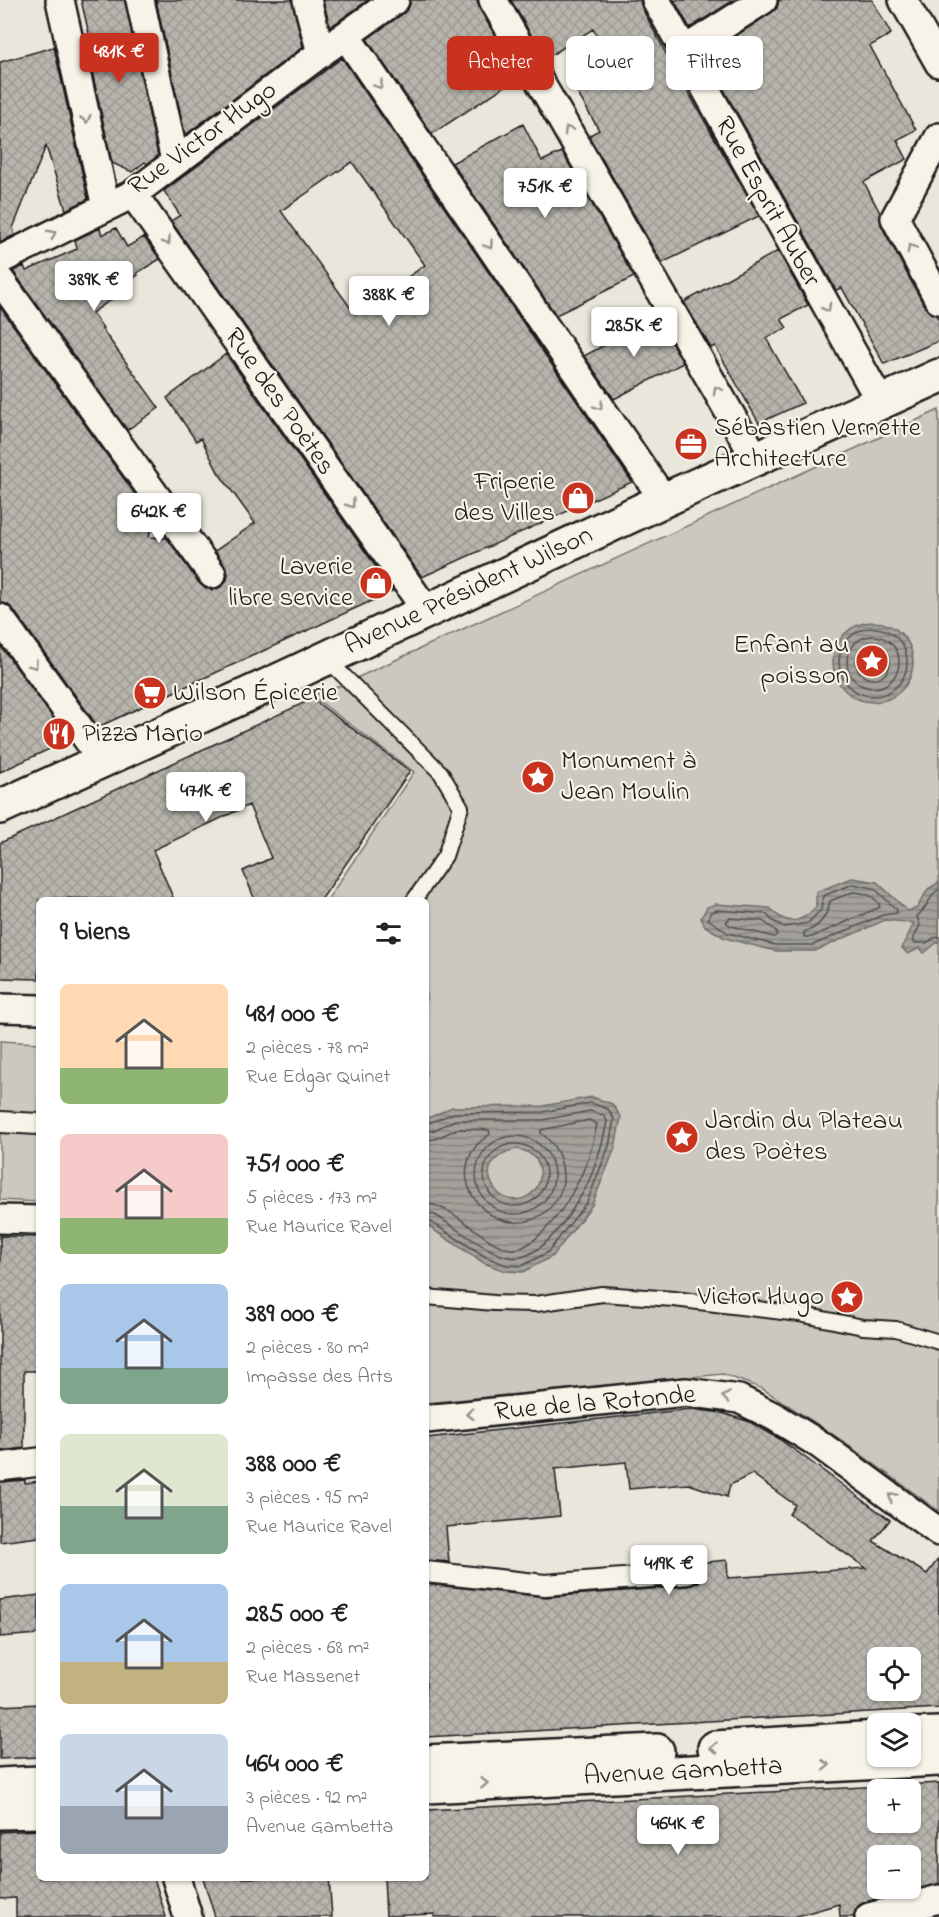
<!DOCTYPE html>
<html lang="fr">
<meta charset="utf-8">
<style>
body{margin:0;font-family:"Indie Flower",sans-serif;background:#f6f6f6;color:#222;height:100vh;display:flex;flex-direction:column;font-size:22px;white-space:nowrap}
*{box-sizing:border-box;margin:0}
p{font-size:20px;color:#767676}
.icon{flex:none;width:33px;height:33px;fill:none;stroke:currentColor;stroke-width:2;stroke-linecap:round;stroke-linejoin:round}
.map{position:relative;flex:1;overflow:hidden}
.details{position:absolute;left:36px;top:897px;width:393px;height:984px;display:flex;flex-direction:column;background:#fff;border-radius:9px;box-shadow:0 2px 4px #0004}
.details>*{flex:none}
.banner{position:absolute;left:447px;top:36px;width:402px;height:54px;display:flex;gap:12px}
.controls{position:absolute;left:867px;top:1647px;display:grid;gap:12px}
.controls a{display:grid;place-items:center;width:54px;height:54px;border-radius:9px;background:#fff;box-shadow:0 2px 4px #0004;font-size:30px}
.price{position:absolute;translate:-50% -51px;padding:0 14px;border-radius:6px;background:#fff;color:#222;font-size:20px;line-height:39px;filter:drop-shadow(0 2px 3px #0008)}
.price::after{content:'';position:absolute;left:50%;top:36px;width:18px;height:14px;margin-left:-9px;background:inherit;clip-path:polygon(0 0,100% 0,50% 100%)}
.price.on{background:#c8321e;color:#fff}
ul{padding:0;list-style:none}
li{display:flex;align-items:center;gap:18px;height:150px;padding:0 24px}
li span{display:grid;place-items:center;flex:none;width:168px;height:120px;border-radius:9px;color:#555}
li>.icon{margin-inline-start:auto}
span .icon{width:72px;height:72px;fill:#fffc;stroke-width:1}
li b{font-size:26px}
h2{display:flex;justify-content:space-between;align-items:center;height:72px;padding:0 24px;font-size:26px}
.chip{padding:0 21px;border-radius:9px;background:#fff;box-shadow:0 2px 4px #0004;font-size:21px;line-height:54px}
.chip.on{background:#c8321e;color:#fff}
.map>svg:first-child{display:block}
.green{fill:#ccc8c0;stroke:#74726e;stroke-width:1.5}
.water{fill:url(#water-rules);stroke:#6d6c68;stroke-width:1.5;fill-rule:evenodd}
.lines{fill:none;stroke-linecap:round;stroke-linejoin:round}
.shore{stroke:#52514e;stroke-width:1.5}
.building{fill:url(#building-cross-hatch);stroke:#1c1c1c;stroke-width:1.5;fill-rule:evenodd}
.service-casing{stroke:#1c1c1c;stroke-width:18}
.pedestrian-casing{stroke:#1c1c1c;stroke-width:24}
.minor-casing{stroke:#1c1c1c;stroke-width:32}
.tertiary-casing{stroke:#1c1c1c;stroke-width:38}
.secondary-casing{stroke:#1c1c1c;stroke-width:38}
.service{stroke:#f7f3e8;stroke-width:14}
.pedestrian{stroke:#f7f3e8;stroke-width:20}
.minor{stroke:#f7f3e8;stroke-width:27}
.tertiary{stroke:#f7f3e8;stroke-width:33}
.secondary{stroke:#f7f3e8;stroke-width:33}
.oneway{stroke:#94928c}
.labels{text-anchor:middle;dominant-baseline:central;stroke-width:4.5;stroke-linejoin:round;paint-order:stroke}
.street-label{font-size:27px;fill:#1c1c1c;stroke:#f7f3e8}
.poi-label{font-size:27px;fill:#1c1c1c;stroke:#f7f3e8;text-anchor:start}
</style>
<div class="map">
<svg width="939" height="1917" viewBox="0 0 939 1917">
<defs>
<pattern id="water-rules" width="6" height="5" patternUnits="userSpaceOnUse" patternTransform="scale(1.5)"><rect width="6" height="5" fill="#a3a19a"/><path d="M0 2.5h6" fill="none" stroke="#84827d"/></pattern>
<pattern id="building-cross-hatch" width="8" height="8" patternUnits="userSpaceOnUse" patternTransform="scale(1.5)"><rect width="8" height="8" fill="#b6b4ac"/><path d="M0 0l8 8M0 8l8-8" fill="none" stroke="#9c9a93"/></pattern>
</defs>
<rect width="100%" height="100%" fill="#eae6dc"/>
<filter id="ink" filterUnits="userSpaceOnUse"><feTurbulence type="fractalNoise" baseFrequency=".0167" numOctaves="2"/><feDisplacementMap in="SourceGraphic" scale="12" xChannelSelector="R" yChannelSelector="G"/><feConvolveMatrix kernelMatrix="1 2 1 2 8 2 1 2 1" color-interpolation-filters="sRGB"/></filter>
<g filter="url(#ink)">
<!-- green -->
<path class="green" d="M939 410V1511L837 1437 763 1389 723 1374 426 1403V900H327L414 772 312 696 339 686Z
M0 1041 39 1043V1202L0 1200Z"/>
<!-- water -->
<path class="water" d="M833 662a40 40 0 1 1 80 0a40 40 0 1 1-80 0Z
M852 878 877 882 908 911 917 908 928 889 939 882V941L924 953 920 948 908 954 902 948 914 923 885 920 815 951H775L725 938 705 926 701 918 707 907 716 904 770 908C785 926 801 924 816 907V892Z
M592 1097 612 1104 621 1117 615 1148 592 1205 553 1256 523 1272 505 1271 484 1263 426 1225V1119L452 1107 543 1106ZM517 1149C521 1150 527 1151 530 1154 536 1157 539 1163 540 1169 544 1200 505 1212 492 1184 482 1165 501 1152 517 1149Z"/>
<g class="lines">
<!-- shore -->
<path class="shore" d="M839 662a34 34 0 1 1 68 0a34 34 0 1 1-68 0Z
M847 662a26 26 0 1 1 52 0a26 26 0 1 1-52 0Z
M856 662a17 17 0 1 1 34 0a17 17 0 1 1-34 0Z
M853 884 874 888 897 910V913L883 915 813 945H775L728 933 708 919 711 912 718 910 766 914 773 921 784 927 808 923 821 910 823 896Z
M939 889C929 896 927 909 917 916L920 925 913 940 915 943H926L934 938 939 937
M853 892C864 893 876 895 880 907L812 937H804V932C819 928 827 916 830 901Z
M730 918 763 921 776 931 777 935 774 937 731 926 726 922Z
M426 1124 454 1113 543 1112 591 1103 608 1109 614 1119 609 1146 587 1202 548 1252 522 1266 506 1265 486 1257 431 1222 426 1221
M426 1131H432L455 1120H543L590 1111 603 1115 607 1121C603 1144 592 1180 579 1199 566 1221 537 1264 508 1257 487 1252 455 1227 435 1215L426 1213
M476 1175a39 39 0 1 1 78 0a39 39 0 1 1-78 0Z
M426 1140 435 1139 457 1129 489 1130 490 1134C485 1138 480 1141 476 1146 442 1191 506 1249 549 1209 557 1201 564 1188 563 1176 562 1157 556 1145 541 1133V1130L589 1120 597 1124C593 1147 584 1173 572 1193 563 1210 532 1253 510 1249 482 1243 454 1205 426 1204
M484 1175a31 31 0 1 1 62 0a31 31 0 1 1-62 0Z"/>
</g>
<!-- building -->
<path class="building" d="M81 0H125L158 156 147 164 145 162 132 172 112 163 85 39 90 38Z
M156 0H292L303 47 185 135Z
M323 0H368L330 27Z
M411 0H477L479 8 519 77 432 134 367 39 404 13 409 7Z
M511 0H640L642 8 669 59 759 216 662 263 590 138V135L599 130 578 94 617 73 593 29 545 59Z
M674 0H734L690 28Z
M779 0H872L891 34 870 46 916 130 897 140 907 159 864 182 880 213 881 225 925 307 930 313 936 315 939 320V341L884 364 842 288 836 290 705 56 771 13 777 8Z
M54 47 88 199 66 210 46 146 13 228 15 235 0 242V62Z
M342 58 632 482 422 577 171 221 180 215 164 191ZM352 162 425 265 355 314 281 211Z
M523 124 542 161 562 152 634 277 556 315 452 163Z
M100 228 102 235 116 228 127 247 144 237 160 259 137 273 138 275 119 288 122 292 92 313 103 328 102 329 159 408 127 430 13 271 24 266 26 271 77 249 75 240Z
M778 251 808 305 781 319 787 328 766 338 803 403 759 423 715 346 711 348 684 302Z
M0 307 153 519 149 537 167 538 199 583 205 588 213 590 221 587 227 580 228 573 225 565 215 551 255 523 218 472 201 438 196 441 167 398 226 354 393 591 98 727 13 609 7 604 0 603Z
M657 317 683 363 614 399 584 356Z
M0 645 69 740 0 772Z
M312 699 410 771 321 900H255L243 871 271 858 249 805 153 850 174 900 54 898V900H39V979L0 978V843Z
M0 1236 39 1237V1371H24V1448L0 1451Z
M691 1409 722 1413 750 1422 778 1438 818 1467 890 1520 873 1541 927 1574 939 1558V1708L426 1737V1584L546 1597 689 1586 699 1582 700 1574 697 1563 727 1560 728 1578 866 1568 789 1514 795 1505 752 1474 730 1485 727 1497 689 1484 629 1489 626 1462 555 1469 560 1516 446 1527 449 1562 426 1560V1438ZM878 1658H910V1690H878Z
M25 1480V1483L39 1481V1537L0 1542V1482Z
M39 1595V1634L0 1637V1600Z
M39 1704V1757L0 1759V1706Z
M939 1783V1884L865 1902 858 1906 854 1917H840L839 1904 794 1917H434V1914L386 1916 384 1878H426V1810ZM878 1790H910V1822H878ZM878 1856H910V1888H878Z
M39 1830V1878H154L166 1917H16V1898L0 1899V1832Z
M203 1878H329L332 1917H215Z"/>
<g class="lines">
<!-- service casing -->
<g class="service-casing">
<path id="service" d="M326 658 441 773 461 807 445 856 414 900
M426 1297 494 1303 536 1304 602 1294 674 1299 799 1314 863 1327 896 1329 939 1342"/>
</g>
<!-- pedestrian casing -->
<g class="pedestrian-casing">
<path id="pedestrian" d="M0 1122 39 1124
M426 1572 545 1585 688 1574"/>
</g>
<!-- minor casing -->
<g class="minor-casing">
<path id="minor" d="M60 0 106 207
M140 0 175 161
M307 0 321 53
M493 0 756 459
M656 0 881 403
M903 0 939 63
M346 36 664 500
M683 51 763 0
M939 137 895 218 939 300
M133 194 426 610
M0 260 133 194 321 53 395 0
M0 280 212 574
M0 618 103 761
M0 1008 39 1009
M0 1219 39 1220
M426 1419 686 1392 739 1399 775 1417 819 1444 939 1532
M0 1467 39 1462
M176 1878 188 1917
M869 1917 939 1899"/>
</g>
<!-- tertiary casing -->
<g class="tertiary-casing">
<path id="tertiary" d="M910 1735 939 1734
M715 1748 878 1738
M426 1762 657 1751
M0 1785 39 1783
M426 1786 939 1759
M0 1812 39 1811"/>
</g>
<!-- secondary casing -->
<g class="secondary-casing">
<path id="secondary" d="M0 807 284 678 664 500 939 376"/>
</g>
<!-- service -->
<use href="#service" class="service"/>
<!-- pedestrian -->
<use href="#pedestrian" class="pedestrian"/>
<!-- minor -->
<use href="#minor" class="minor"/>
<!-- tertiary -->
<use href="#tertiary" class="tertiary"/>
<!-- secondary -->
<use href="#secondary" class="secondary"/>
</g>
<!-- one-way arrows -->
<defs><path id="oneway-chevron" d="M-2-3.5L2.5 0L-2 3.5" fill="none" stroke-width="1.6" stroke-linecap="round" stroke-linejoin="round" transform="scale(1.5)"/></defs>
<g class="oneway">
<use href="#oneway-chevron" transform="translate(379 85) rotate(56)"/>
<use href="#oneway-chevron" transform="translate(86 119) rotate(77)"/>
<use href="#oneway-chevron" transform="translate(568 130) rotate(-120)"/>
<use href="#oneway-chevron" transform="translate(52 234) rotate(-27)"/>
<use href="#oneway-chevron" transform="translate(167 241) rotate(55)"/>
<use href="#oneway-chevron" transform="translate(489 245) rotate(56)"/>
<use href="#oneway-chevron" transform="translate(911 248) rotate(-118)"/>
<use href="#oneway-chevron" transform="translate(827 308) rotate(61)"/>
<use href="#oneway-chevron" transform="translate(717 390) rotate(-120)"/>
<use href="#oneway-chevron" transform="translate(599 406) rotate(56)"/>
<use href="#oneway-chevron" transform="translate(351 504) rotate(55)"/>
<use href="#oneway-chevron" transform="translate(34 665) rotate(54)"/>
<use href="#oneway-chevron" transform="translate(726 1397) rotate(-172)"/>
<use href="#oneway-chevron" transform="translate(470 1414) rotate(174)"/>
<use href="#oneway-chevron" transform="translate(892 1497) rotate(-144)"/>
<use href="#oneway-chevron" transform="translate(714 1748) rotate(177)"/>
<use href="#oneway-chevron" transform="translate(826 1765) rotate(-3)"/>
<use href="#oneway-chevron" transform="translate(484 1783) rotate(-3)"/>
</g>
</g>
<!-- icons -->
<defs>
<g id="office-disc" transform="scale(1.725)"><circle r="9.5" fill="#c8321e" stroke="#f7f3e8"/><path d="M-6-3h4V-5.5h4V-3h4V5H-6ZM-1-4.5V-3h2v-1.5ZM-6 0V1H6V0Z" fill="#fff"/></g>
<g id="shop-disc" transform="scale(1.725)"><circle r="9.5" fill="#c8321e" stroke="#f7f3e8"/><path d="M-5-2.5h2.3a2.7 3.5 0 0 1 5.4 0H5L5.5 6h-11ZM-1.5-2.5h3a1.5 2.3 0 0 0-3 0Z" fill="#fff"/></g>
<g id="sight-disc" transform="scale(1.725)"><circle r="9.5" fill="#c8321e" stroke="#f7f3e8"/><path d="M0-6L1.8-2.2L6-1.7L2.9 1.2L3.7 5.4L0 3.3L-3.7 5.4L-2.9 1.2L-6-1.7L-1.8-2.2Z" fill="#fff"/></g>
<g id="supermarket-disc" transform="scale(1.725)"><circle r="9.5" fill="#c8321e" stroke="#f7f3e8"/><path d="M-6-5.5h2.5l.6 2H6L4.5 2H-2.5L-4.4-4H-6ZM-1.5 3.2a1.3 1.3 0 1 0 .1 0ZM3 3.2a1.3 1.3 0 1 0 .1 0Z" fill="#fff"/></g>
<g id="restaurant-disc" transform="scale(1.725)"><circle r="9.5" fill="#c8321e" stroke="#f7f3e8"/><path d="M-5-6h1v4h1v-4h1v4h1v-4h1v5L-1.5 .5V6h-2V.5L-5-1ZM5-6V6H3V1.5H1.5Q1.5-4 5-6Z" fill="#fff"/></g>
</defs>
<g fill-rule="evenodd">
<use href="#office-disc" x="691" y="444"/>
<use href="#shop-disc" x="578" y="498"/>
<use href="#shop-disc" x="376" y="583"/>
<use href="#sight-disc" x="872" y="661"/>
<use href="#supermarket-disc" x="150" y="693"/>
<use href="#restaurant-disc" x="59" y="734"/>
<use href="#sight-disc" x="538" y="777"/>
<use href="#sight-disc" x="682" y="1137"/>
<use href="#sight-disc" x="847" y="1297"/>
</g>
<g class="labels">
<!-- street labels -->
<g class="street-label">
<text transform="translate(203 139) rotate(-36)">Rue Victor Hugo</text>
<text transform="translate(767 202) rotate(61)">Rue Esprit Auber</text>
<text transform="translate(279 402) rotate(55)">Rue des Poètes</text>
<text transform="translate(469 591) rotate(-25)">Avenue Président Wilson</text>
<text transform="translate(595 1404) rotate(-5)">Rue de la Rotonde</text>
<text transform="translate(683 1772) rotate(-3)">Avenue Gambetta</text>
</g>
<!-- poi labels -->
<g class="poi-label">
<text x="714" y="428">Sébastien Vernette<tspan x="714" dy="31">Architecture</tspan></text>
<text x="555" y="482" text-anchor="end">Friperie<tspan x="555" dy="31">des Villes</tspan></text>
<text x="353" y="567" text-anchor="end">Laverie<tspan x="353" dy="31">libre service</tspan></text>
<text x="849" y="645" text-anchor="end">Enfant au<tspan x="849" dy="31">poisson</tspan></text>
<text x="173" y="693">Wilson Épicerie</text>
<text x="82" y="734">Pizza Mario</text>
<text x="561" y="761">Monument à<tspan x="561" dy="31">Jean Moulin</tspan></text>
<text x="705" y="1121">Jardin du Plateau<tspan x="705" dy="31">des Poètes</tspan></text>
<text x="824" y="1297" text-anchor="end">Victor Hugo</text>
</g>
</g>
</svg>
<div class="controls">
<a><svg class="icon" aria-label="locate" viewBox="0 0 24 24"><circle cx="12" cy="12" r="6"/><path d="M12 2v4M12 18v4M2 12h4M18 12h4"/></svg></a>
<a><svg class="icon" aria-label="layers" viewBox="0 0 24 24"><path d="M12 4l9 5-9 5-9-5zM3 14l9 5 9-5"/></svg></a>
<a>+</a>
<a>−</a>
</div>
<b class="price on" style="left:119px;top:84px">481K €</b>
<b class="price" style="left:545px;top:219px">751K €</b>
<b class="price" style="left:94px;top:312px">389K €</b>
<b class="price" style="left:389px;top:327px">388K €</b>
<b class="price" style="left:634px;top:358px">285K €</b>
<b class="price" style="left:159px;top:544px">642K €</b>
<b class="price" style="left:206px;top:823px">471K €</b>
<b class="price" style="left:669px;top:1596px">419K €</b>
<b class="price" style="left:678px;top:1856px">464K €</b>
<div class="banner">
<a class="chip on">Acheter</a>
<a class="chip">Louer</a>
<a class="chip">Filtres</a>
</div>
<section class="details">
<h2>9 biens<svg class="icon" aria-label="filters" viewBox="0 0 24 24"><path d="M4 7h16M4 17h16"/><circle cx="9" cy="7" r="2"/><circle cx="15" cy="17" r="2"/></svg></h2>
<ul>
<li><span style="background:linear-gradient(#ffd9b3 70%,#8fb573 0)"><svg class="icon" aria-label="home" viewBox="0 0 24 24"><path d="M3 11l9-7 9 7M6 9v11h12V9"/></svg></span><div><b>481 000 €</b><p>2 pièces · 78 m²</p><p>Rue Edgar Quinet</p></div></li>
<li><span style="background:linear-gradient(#f6c9c9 70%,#8fb573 0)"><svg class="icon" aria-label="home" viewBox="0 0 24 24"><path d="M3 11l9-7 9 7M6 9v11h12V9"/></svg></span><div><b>751 000 €</b><p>5 pièces · 173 m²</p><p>Rue Maurice Ravel</p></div></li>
<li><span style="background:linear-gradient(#a9c7e8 70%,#7fa58c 0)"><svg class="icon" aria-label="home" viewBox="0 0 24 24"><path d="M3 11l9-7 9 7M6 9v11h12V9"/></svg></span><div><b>389 000 €</b><p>2 pièces · 80 m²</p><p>Impasse des Arts</p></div></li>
<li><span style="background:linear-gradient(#dfe7d0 60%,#7fa58c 0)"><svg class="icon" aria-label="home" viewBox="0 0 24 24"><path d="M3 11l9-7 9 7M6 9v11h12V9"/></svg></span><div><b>388 000 €</b><p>3 pièces · 95 m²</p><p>Rue Maurice Ravel</p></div></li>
<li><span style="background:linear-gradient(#a9c7e8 65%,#c2b280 0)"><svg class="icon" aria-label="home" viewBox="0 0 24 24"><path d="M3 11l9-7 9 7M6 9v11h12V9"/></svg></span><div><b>285 000 €</b><p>2 pièces · 68 m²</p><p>Rue Massenet</p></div></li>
<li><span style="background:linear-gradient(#c9d6e8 60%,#9aa5b1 0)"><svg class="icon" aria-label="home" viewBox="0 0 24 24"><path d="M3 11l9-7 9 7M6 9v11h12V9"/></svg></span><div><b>464 000 €</b><p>3 pièces · 92 m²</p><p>Avenue Gambetta</p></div></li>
</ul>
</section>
</div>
